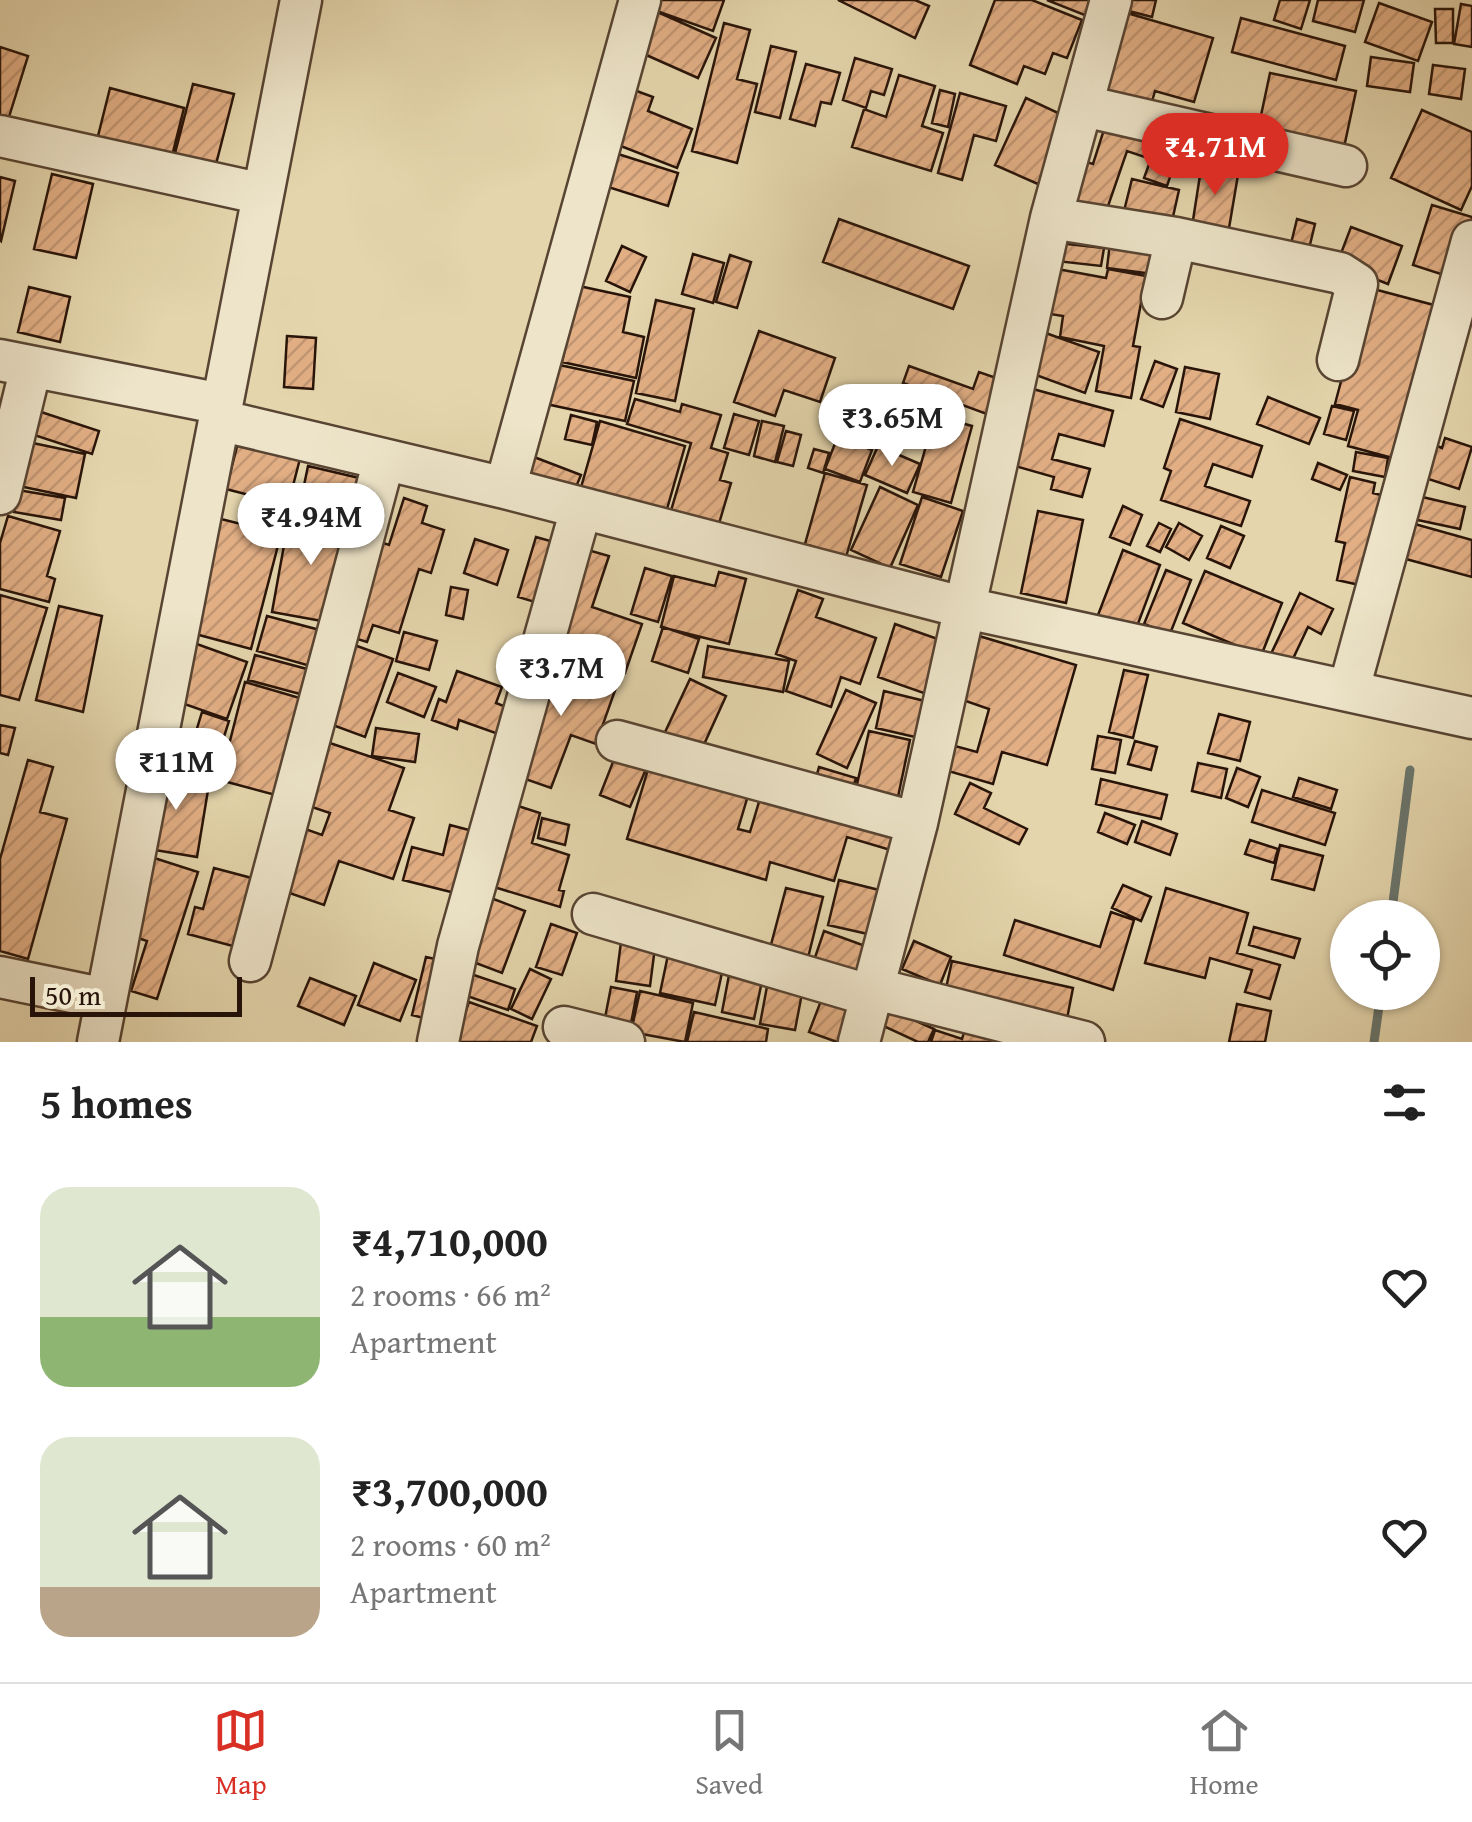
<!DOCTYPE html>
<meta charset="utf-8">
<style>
body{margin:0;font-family:"Gentium Book Plus",serif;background:#f6f6f6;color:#222;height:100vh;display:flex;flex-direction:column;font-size:38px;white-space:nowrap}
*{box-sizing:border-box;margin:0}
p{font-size:32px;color:#767676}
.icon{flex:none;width:55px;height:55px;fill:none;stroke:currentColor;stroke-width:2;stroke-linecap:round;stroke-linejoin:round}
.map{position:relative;height:1042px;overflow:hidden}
.side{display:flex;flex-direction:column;background:#fff;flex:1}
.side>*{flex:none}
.tools{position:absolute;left:1330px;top:900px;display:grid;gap:20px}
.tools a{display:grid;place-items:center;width:110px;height:110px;border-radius:50%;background:#fff;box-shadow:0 2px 8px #0004;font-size:50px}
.scale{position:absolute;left:30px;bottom:25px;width:212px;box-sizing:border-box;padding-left:10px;border:5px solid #291409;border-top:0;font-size:28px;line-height:35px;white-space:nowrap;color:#291409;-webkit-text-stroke:8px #ede4c9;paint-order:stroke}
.price{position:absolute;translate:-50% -85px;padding:0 22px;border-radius:35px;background:#fff;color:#222;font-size:32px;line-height:65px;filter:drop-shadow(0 2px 5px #0008)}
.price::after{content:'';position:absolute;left:50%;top:60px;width:30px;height:22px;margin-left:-15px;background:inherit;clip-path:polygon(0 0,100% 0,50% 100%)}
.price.active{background:#d93025;color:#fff}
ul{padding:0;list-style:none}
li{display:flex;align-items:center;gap:30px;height:250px;padding:0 40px}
li span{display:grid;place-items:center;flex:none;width:280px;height:200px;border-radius:30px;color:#555}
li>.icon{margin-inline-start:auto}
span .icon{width:120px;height:120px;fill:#fffc;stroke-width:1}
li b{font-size:42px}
h2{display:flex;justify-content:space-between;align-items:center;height:120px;padding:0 40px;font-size:42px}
.tab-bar{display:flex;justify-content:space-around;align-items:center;height:140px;border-top:2px solid #e0e0e0;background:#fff;font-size:28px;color:#767676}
.tab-bar a{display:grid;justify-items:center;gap:5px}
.tab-bar .active{color:#d93025}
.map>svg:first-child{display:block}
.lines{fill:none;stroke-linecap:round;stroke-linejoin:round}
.stream{stroke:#6a766d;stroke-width:9}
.building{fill:url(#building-hatch);stroke:#291409;stroke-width:2.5}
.minor-casing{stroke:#584432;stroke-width:45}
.minor{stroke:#ede4c9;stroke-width:40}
</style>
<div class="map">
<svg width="1472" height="1042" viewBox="0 0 1472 1042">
<defs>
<pattern id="building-hatch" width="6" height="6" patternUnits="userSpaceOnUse" patternTransform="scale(2.5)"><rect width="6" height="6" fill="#e2af85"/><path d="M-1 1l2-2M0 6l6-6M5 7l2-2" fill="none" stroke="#c29672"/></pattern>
</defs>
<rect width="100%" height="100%" fill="#e4d5ac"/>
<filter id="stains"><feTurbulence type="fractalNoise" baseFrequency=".002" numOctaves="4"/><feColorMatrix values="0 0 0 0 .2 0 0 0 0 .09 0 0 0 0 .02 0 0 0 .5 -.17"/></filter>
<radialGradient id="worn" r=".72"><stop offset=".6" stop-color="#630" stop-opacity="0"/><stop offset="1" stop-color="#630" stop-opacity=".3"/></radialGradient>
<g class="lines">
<!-- stream -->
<path class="stream" d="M1391 918 1410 770
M1374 1042 1381 992"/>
</g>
<!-- building -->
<path class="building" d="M654 0H724L713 31 651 9Z
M838 0H915L929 6 915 38Z
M995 0H1032L1082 20 1067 58 1053 53 1045 74 1024 66 1017 84 970 65Z
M1047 0H1100L1092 18Z
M1124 0H1156L1152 17 1121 9Z
M1280 0H1310L1301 29 1274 20Z
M1318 0H1364L1355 32 1313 21Z
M1379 3 1432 22 1418 61 1365 42Z
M1461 4 1472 6V47L1454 44Z
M1435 9H1453V43H1436Z
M653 10 716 38 698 78 635 50Z
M1120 11 1213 38 1194 102 1155 91 1149 112 1096 97Z
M1241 18 1345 46 1336 80 1232 52Z
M724 23 750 30 737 79 757 84 737 163 692 151Z
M771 46 796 52 780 118 755 112Z
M0 47 28 56 8 120 0 118Z
M1371 57 1414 63 1410 92 1367 86Z
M855 58 892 69 884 95 871 91 866 108 843 100Z
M806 64 840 73 831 104 821 102 815 126 790 119Z
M1433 65 1465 69 1461 99 1429 94Z
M1270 73 1356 91 1342 157 1256 139Z
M899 75 935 86 922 126 943 133 931 171 852 147 864 109 886 117Z
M193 84 234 94 214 172 173 161Z
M110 88 184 108 171 160 97 140Z
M634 90 653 97 648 111 692 129 677 168 613 143Z
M940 90 955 94 948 127 932 123Z
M960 93 1006 106 996 141 974 135 962 180 938 173Z
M1026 98 1069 118 1038 184 995 165Z
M1422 110 1472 132V186L1461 210 1391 178Z
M1108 117 1182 142 1167 186 1144 178 1151 159 1127 151 1106 212 1063 198 1076 159 1093 164Z
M618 154 678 173 668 206 608 187Z
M1203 156 1240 163 1227 240 1191 233Z
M52 174 93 184 76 258 34 249Z
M0 177 15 181 1 241 0 240Z
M1132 179 1179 190 1170 230 1122 219Z
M1432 205 1472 217V227L1456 279 1413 265Z
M839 219 969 266 953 309 823 262Z
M1297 219 1315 224 1306 261 1288 256Z
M1351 227 1402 246 1388 284 1337 264Z
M1111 234 1157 241 1153 274 1107 268Z
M1058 243 1104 248 1101 266 1056 261Z
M622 246 646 257 630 292 606 281Z
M693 254 724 263 713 303 682 294Z
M730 255 751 262 737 308 716 302Z
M1052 268 1106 278 1108 269 1146 276 1133 346 1140 347 1131 398 1096 391 1104 346 1060 337 1063 316 1044 313Z
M579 286 630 297 623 332 644 337 636 378 562 362Z
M29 287 70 297 60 342 18 332Z
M1366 287 1445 308 1400 460 1348 446 1358 410 1335 404Z
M656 300 694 309 675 401 636 393Z
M759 331 835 358 820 402 784 390 775 416 734 402Z
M1040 331 1099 352 1085 393 1025 371Z
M287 336 316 338 313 389 284 387Z
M1155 361 1177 369 1163 407 1141 399Z
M555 364 634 381 625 421 546 404Z
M909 366 973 389 979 372 1005 381 992 416 903 383Z
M1185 367 1219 374 1210 419 1176 412Z
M1022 386 1113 411 1104 446 1059 434 1052 459 1090 469 1082 497 1051 489 1054 477 1001 462Z
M1268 397 1320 418 1309 444 1257 424Z
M635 399 680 412 682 404 721 415 711 448 728 453 720 480 731 483 718 527 670 514 691 443 627 424Z
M888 403 972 426 951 503 913 492 926 446 880 433Z
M1332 406 1354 411 1346 440 1324 434Z
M35 410 99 431 92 454 28 433Z
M734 414 759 421 749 455 724 448Z
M571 415 597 422 592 445 565 439Z
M1180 419 1262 446 1252 477 1213 464 1205 486 1250 501 1241 526 1161 500 1171 471 1164 468Z
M600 421 685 446 665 516 580 491Z
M762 421 784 426 775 462 754 456Z
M786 431 801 435 793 466 777 462Z
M240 435 302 451 288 505 226 489Z
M838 436 872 450 860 482 825 469Z
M1445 438 1472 447 1459 489 1416 475 1427 442 1442 448Z
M28 442 85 454 76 498 19 486Z
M878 446 920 464 907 493 865 475Z
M814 449 829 453 823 473 808 468Z
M1356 452 1388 458 1385 477 1353 471Z
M534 457 581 475 573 494 526 475Z
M1318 463 1347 475 1340 490 1312 479Z
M308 466 372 481 364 515 301 500Z
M825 473 867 485 846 557 805 544Z
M1350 477 1375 483 1373 493 1393 498 1373 588 1337 580 1345 543 1336 541Z
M880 487 918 505 890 568 851 550Z
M18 490 65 498 61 520 14 512Z
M1418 496 1465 507 1460 529 1413 519Z
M922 497 963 511 941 577 900 564Z
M404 498 427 506 422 523 444 530 431 573 419 569 399 633 373 625 367 642 341 634 372 539 389 545Z
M1123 506 1142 515 1130 545 1110 537Z
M1038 511 1083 520 1066 603 1021 593Z
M290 512 350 523 333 623 272 612Z
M8 516 60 531 47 576 55 579 49 602 0 589V543Z
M217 518 281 534 251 649 188 632Z
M1404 521 1472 540V577L1395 556Z
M1159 523 1171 529 1160 552 1147 546Z
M1179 523 1202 536 1189 560 1166 547Z
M1221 526 1244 536 1230 568 1207 558Z
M536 537 561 544 545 605 518 597Z
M475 539 508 550 497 585 464 573Z
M581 548 609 556 592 607 642 624 625 673 549 648Z
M1123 550 1160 565 1136 629 1098 615Z
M645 568 672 576 658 622 631 614Z
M1166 570 1191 580 1170 634 1144 624Z
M1205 571 1282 603 1261 656 1183 623Z
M719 572 746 579 729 644 661 627 674 576 715 586Z
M451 587 468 590 463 619 446 615Z
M798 590 823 599 816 617 876 638 860 684 841 677 831 707 786 691 796 661 776 654Z
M1300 593 1333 609 1321 634 1308 627 1290 665 1270 656Z
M0 595 47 608 19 700 0 695Z
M59 606 102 616 83 712 36 700Z
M267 616 331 633 321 669 257 651Z
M895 624 952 644 935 697 878 677Z
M663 627 699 639 688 673 652 661Z
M404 632 437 641 429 670 396 661Z
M979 636 1076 665 1047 765 1002 752 993 784 948 771 955 746 977 752 989 709 960 699Z
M346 642 393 659 365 737 319 720Z
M194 643 247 662 227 719 173 700Z
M708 646 789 661 783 692 703 677Z
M255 655 318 672 311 697 248 680Z
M550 657 618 682 596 744 571 735 551 788 508 773Z
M1124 670 1148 675 1133 738 1109 732Z
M457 671 502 687 496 703 511 709 501 735 459 720 457 729 432 720 439 699 446 702Z
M398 673 436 687 424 717 387 702Z
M690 679 726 696 696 762 659 745Z
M245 682 310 701 283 797 220 780Z
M846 690 876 703 847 768 817 754Z
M884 691 937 704 928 740 876 728Z
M202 712 229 721 222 743 210 740 199 772 185 768Z
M1219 714 1250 722 1240 761 1208 753Z
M0 725 15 728 8 755 0 753Z
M376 728 419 734 415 762 372 756Z
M869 731 910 740 895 811 853 802Z
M1098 736 1121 740 1115 773 1092 769Z
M318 739 404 768 389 810 414 818 393 879 339 861 324 905 275 888 297 826 322 835 330 813 297 802Z
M1135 741 1157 747 1151 770 1128 764Z
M615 757 646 769 630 807 600 795Z
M28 760 53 767 40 812 67 819 28 959 0 951V859Z
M650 763 749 792 738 829 750 832 764 785 904 827 897 852 847 837 834 881 770 862 766 880 627 839Z
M1198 763 1227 769 1221 798 1192 791Z
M819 767 856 778 850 798 813 788Z
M1237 768 1260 777 1248 807 1226 798Z
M156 769 210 778 197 857 143 848Z
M1299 778 1337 790 1331 809 1293 797Z
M1101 779 1167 795 1161 819 1096 804Z
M970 783 991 793 984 808 1027 829 1019 844 955 814Z
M1262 790 1335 813 1325 845 1252 822Z
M515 805 540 813 532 843 569 855 559 890 564 891 560 907 484 884Z
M1105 813 1135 825 1127 844 1098 832Z
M542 818 569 825 565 845 538 838Z
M1142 821 1177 834 1170 855 1135 842Z
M450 825 484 834 467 896 403 880 412 847 443 855Z
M1250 840 1278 849 1274 863 1245 854Z
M1280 845 1323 856 1314 890 1272 879Z
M145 855 198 872 157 999 131 991 147 941 120 932Z
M214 868 263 881 244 949 188 934 195 907 203 909Z
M839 880 891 893 881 937 828 925Z
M1123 885 1151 897 1141 921 1112 908Z
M786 888 823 897 806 966 768 956Z
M1166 888 1248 913 1237 953 1280 965 1270 999 1245 992 1252 970 1210 958 1205 978 1145 963Z
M483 895 525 911 502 973 460 957Z
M1111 912 1134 920 1113 990 1004 955 1015 920 1100 947Z
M551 924 577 933 562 975 536 967Z
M1254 927 1300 939 1294 958 1249 945Z
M824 931 868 947 853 988 810 972Z
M914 941 951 957 940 985 902 969Z
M621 942 655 947 650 986 616 981Z
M668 955 723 968 715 1005 660 993Z
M426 957 449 962 435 1021 412 1015Z
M952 961 1073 988 1065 1029 943 1002Z
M374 963 416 980 400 1021 358 1005Z
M530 969 551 979 532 1019 511 1009Z
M465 972 515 989 508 1010 458 993Z
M729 975 762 981 754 1019 722 1012Z
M310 978 356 996 344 1025 298 1006Z
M768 981 803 988 795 1030 760 1024Z
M611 987 637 992 630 1029 604 1023Z
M640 991 693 1003 685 1042 631 1032Z
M824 993 860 1007 847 1042H837L809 1032Z
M469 1002 537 1026 531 1042H455Z
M1237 1004 1271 1011 1265 1042H1229Z
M887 1008 934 1029 928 1042H918L879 1024Z
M694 1012 768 1029 766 1042H687Z
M966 1026 1011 1042H931L935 1030 962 1039Z"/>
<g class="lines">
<!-- minor casing -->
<g class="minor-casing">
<path id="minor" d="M1084 106 1346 166
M0 136 263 194
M1051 218 1176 238 1340 273 1357 284 1338 360
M1162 298 1176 238
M0 360 222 404
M219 420 505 488 966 608 1472 718
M505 488 640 0
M0 494 31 367
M1349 689 1472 241
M617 741 917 823
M593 914 872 996
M250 961 384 460
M0 977 106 999
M876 989 1084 1042
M564 1027 624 1042
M98 1042 301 0
M438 1042 458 946 581 509
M859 1042 917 823 1051 218 1111 0"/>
</g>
<!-- minor -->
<use href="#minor" class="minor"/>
</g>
<rect width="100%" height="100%" filter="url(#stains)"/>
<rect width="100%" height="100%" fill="url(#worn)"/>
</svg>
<div class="tools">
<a><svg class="icon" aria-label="locate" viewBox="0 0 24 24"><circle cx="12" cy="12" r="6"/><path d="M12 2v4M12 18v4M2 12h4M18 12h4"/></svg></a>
</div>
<div class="scale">50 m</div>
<b class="price active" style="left:1215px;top:198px">₹4.71M</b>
<b class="price" style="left:892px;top:469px">₹3.65M</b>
<b class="price" style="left:311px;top:568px">₹4.94M</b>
<b class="price" style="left:561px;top:719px">₹3.7M</b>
<b class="price" style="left:176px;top:813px">₹11M</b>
</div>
<section class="side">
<h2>5 homes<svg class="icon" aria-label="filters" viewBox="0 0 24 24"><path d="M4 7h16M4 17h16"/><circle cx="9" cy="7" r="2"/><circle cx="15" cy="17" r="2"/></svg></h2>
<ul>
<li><span style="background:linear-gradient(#dfe7d0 65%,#8fb573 0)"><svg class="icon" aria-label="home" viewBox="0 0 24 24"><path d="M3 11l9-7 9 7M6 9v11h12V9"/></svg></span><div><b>₹4,710,000</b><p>2 rooms · 66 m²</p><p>Apartment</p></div><svg class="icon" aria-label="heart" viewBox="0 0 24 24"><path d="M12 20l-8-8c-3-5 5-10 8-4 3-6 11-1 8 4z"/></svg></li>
<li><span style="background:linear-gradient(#dfe7d0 75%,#b9a48a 0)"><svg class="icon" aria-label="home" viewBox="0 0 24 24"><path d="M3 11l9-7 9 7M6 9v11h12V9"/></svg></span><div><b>₹3,700,000</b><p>2 rooms · 60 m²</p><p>Apartment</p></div><svg class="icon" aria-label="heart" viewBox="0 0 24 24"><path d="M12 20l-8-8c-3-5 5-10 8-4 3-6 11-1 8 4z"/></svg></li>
</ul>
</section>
<nav class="tab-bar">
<a class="active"><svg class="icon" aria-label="map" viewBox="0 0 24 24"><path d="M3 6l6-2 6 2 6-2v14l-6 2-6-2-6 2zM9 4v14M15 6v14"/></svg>Map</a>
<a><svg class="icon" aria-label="saved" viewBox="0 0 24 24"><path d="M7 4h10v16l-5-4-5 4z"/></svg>Saved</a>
<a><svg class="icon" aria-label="home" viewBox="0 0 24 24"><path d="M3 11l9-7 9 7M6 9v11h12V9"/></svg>Home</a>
</nav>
